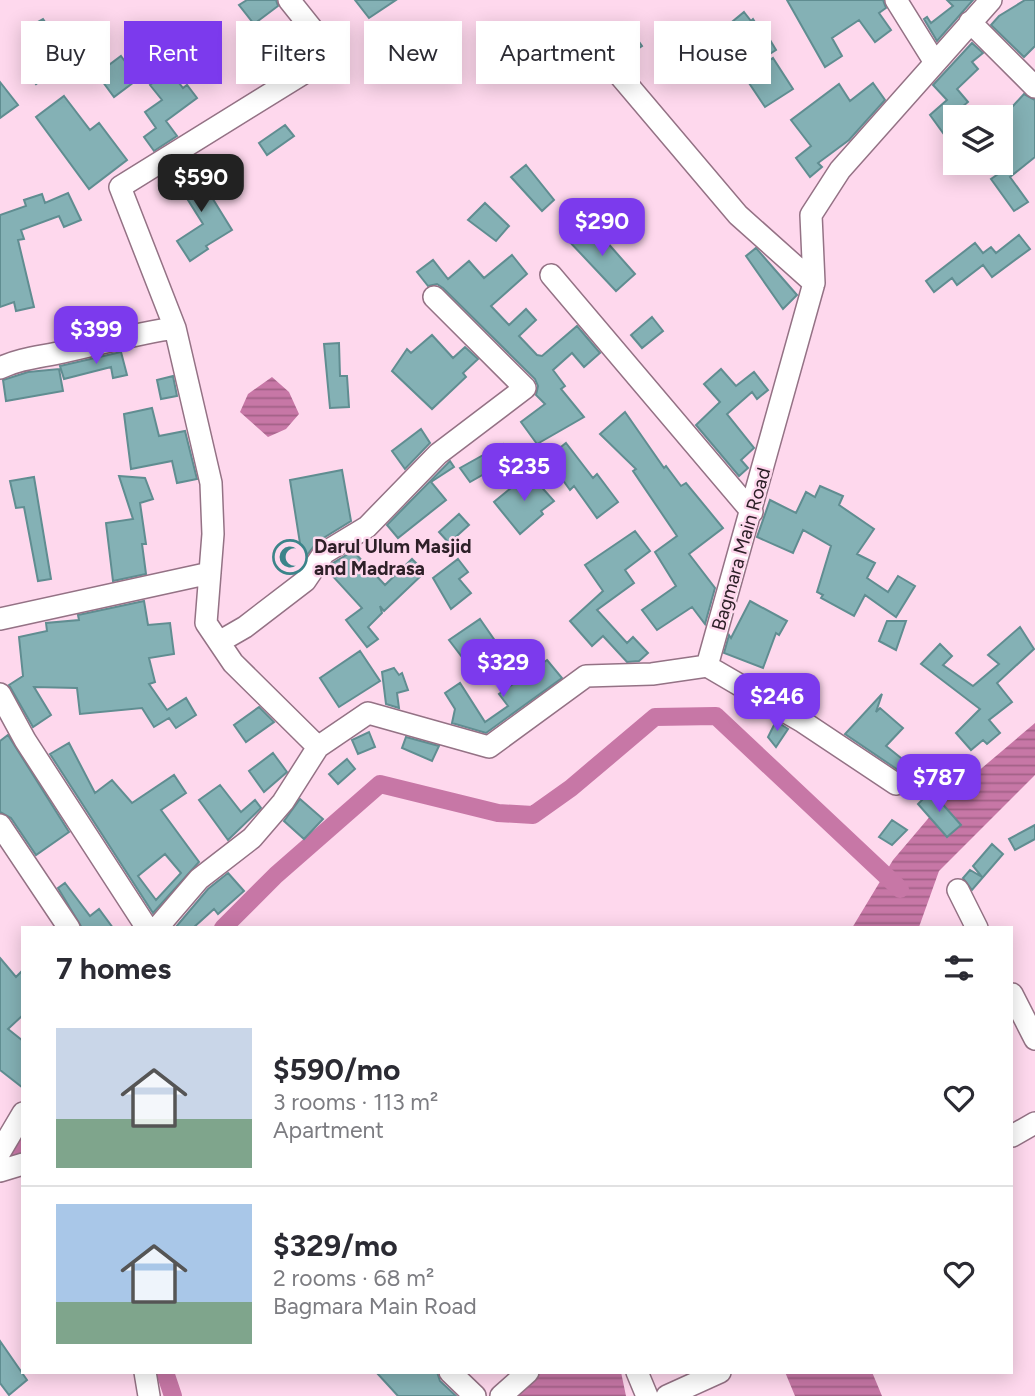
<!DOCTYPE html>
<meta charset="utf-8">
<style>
body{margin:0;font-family:Figtree,sans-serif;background:#f7f7f7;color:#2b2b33;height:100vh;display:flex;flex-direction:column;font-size:26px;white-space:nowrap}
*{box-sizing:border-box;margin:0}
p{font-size:23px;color:#7c7c81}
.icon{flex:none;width:38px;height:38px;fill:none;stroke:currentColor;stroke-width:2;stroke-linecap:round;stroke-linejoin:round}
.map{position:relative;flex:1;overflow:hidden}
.details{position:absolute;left:21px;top:926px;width:992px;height:448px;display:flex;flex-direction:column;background:#fff;border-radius:0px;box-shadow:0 4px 18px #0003}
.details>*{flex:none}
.guide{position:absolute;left:21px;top:21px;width:994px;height:63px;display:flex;gap:14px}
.controls{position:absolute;left:943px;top:105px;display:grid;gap:14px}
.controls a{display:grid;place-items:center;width:70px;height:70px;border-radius:0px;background:#fff;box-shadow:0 4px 18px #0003;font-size:35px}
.price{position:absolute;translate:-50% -60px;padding:0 16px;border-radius:14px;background:#7c3aed;color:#fff;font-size:23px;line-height:46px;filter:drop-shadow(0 2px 4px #0008)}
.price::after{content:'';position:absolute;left:50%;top:42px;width:21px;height:16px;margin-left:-10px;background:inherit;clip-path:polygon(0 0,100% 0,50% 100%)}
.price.selected{background:#222;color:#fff}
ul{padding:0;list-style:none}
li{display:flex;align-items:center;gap:21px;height:175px;padding:0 35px}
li+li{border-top:2px solid #e1e1e2}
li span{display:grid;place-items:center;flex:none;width:196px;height:140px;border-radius:0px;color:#555}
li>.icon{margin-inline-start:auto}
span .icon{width:84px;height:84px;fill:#fffc;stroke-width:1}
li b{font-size:30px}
h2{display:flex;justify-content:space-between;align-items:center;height:84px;padding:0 35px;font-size:30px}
.tag{padding:0 24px;border-radius:0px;background:#fff;box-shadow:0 4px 18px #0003;font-size:24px;line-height:63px}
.tag.selected{background:#7c3aed;color:#fff}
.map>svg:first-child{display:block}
.water{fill:url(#water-rules)}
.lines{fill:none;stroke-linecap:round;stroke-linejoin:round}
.canal{stroke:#c777a6;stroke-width:18}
.building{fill:#84b1b5;stroke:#608d91;stroke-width:2;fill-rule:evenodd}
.minor-casing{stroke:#947285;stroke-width:24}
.minor{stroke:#fff;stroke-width:21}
.labels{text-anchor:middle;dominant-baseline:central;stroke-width:5;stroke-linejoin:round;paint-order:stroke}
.poi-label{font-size:19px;font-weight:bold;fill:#2e2028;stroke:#fed8ed;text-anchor:start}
.street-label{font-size:19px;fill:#2e2028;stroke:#fed8ed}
</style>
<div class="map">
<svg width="1035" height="1396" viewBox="0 0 1035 1396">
<defs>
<pattern id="water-rules" width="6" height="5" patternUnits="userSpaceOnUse" patternTransform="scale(1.75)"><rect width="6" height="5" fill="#c777a6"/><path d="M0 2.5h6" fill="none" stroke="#a26187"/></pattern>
</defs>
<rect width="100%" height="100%" fill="#fed8ed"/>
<!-- water -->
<path class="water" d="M272 377 289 392 299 414 286 429 268 437 240 412 248 394Z
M1035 723V775L939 871 919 927 852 928 893 860 943 801Z
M534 1372H621L626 1396H507Z
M785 1372H872L882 1396H795Z"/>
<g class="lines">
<!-- canal -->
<path class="canal" d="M223 928 276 875 380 784 498 813 533 815 571 788 655 717 716 716 900 889
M0 1142 23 1149
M165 1372 173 1396"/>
</g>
<!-- building -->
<path class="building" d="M247 0H276L278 6 254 24 239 5Z
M355 0H396L369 18Z
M787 0H883L886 8 879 13 891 30 875 42 859 20 832 38 842 56 825 67Z
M947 0H973L937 41 924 19 927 17 931 23 953 6Z
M1025 0H1035V46L1024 57 991 25 999 16Z
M744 12 751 21 753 19 758 27 761 25 776 50 760 60 747 38 729 53 715 36Z
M43 19 56 38 81 27 89 46 68 54 79 68 67 77 59 67 36 84 26 71 46 57 27 28Z
M627 25 642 46 626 57 611 37Z
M972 43 983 53 972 62 978 69 957 89 968 102 949 118 956 130 946 137 930 115 947 100 933 85Z
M121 56 138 79 114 97 97 74Z
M773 58 793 89 765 107 745 77Z
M169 70 183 88 187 85 197 98 166 121 177 136 154 151 144 137 156 128 145 112 162 100 150 85Z
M0 82 18 105 0 118Z
M873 83 885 100 849 140 818 163 822 167 810 177 796 158 811 146 791 120 839 84 850 101Z
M1024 94 1035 100V157L1010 177 1028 202 1014 211 991 179 1001 172V119Z
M64 96 90 130 99 123 127 160 89 189 36 117Z
M285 125 294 136 267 155 259 143Z
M193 160 207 181 203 183 232 230 206 246 208 249 190 261 177 241 203 224 188 200 193 197 177 170Z
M526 165 554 200 542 211 511 177Z
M68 193 81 220 64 227 59 216 21 230 24 239 18 240 34 307 16 311 14 302 0 307V215L26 206 24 200 42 194 45 203Z
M485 203 509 226 496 241 468 220Z
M585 225 600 244 605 240 635 274 616 291 567 239Z
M1019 235 1030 249 992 277 983 265 957 285 952 278 934 292 926 281 975 243 983 253 991 247 996 253Z
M756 248 797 295 783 309 746 256Z
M512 255 527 274 491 306 509 325 526 309 536 320 519 336 537 355 542 356 577 326 600 353 584 367 572 353 553 370 565 386 561 389 584 417 537 444 521 422 545 404 536 395 538 386 535 379 443 288 437 284 428 286 417 272 433 260 448 279 469 261 484 278Z
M652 317 663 331 642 348 631 335Z
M432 335 453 358 465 347 478 359 463 373 466 377 432 409 392 371 407 349 411 353Z
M339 343 340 376H347L349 407 330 408 324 344Z
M121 352 127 375 113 378 111 367 64 379 60 366Z
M59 369 63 391 6 401 3 380 28 372Z
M721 369 736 386 754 372 768 390 757 399 752 392 727 414 754 448 741 460 748 468 739 476 696 425 720 402 704 384Z
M173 376 177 396 161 399 157 380Z
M152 408 159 436 185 431 197 479 177 483 172 461 131 469 124 414Z
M625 412 664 468 666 466 681 486 686 483 723 528 689 554 715 588 705 624 692 607 657 630 642 610 676 586 655 552 677 536 633 471 636 469 600 434Z
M421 429 430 443 405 469 392 451Z
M566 443 593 478 597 474 618 502 597 518 574 486 570 490 547 458Z
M503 444 514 457 470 482 460 468Z
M450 461 454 467 431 482 446 500 398 538 387 525Z
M342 470 351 521 317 542 307 555 302 556 290 480Z
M529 473 554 501 541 511 543 514 520 534 494 502Z
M119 476 145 478 153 499 140 503 146 544H142L146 574 113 581 106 523 133 519Z
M34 477 51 579 38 581 24 507 16 508 10 481Z
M820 486 843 496 839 505 874 529 857 554 875 563 867 578 888 592 898 576 915 586 896 617 865 595 854 616 821 598 823 595 817 592 831 546 803 530 793 553 757 537 770 500 796 513 806 492 815 497Z
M459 514 469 525 449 543 439 532Z
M635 531 650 551 625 570 634 583 597 610 627 643 633 637 648 653 639 661 627 662 603 636 592 646 570 621 603 591 585 565Z
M353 551 385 585 412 559 425 572 384 611 380 606 382 613 368 627 378 639 367 647 346 620 362 608 328 571 333 563Z
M458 559 468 572 459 579 471 593 451 609 433 578Z
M144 601 148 625 170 623 174 654 149 658 155 682 149 684 167 710 186 698 196 715 176 728 169 718 154 727 142 708 80 714 77 688 34 687 51 715 33 727 9 685 23 676 19 637 47 631 46 623 79 620 78 615Z
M750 601 787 621 779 635 776 633 763 668 724 653 729 635 731 638Z
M480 619 507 658 491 669 489 664 475 674 449 640Z
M887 621H906L896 650 879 641Z
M1020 627 1034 649 997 683 1012 702 989 720 1000 733 987 744 983 740 971 750 956 733 980 709 921 664 940 644 952 656 943 665 973 686 999 664 988 655Z
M360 651 380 681 339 707 320 678Z
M547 660 562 678 486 733 452 723 455 709 445 693 460 683 485 722 508 706 499 694Z
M394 668 399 675 402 673 408 690 397 693 399 708 386 704 382 672Z
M882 694 876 712 880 708 903 728 886 746 911 766 904 774 845 734Z
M259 707 274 722 246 742 234 725Z
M776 721 788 729 776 747 768 737Z
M369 732 375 747 358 754 352 740Z
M8 735 69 832 36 855 11 818 0 812V741Z
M406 737 439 746 432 761 402 748Z
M69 743 95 793 112 780 132 803 174 775 186 793 161 810 199 862 153 913 50 754ZM165 854 181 873 156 900 138 876Z
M273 753 287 772 264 792 249 771Z
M347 759 355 769 338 784 329 774Z
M220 785 241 812 255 800 261 808 228 840 199 800Z
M931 791 961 825 947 837 918 804Z
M300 799 323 819 304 839 284 821Z
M892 820 907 830 892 845 879 837Z
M1035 825V839L1015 850 1009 839Z
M992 844 1003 854 972 890 963 878 970 870 982 877 973 866Z
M228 873 244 891 218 914 214 909 193 928H175L208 889Z
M65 883 90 916 99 909 113 928H82L58 888Z
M0 958 16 977 23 970V1015L8 1029 23 1041V1088L0 1070Z
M0 1341 27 1380 9 1395 0 1383Z
M376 1372H437L440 1381 456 1396H398Z"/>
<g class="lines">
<!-- minor casing -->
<g class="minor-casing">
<path id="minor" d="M289 0 333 55 120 187 175 328 211 483 213 534 206 623 233 663 318 747
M896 0 934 61
M970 22 1035 87
M605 58 738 215 814 283
M551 275 752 512
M0 368C21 358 41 357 63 352 101 344 137 333 175 328
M0 619 210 573
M219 642 245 627 305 581 324 553 367 527 438 454 525 388 434 297
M707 666 803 722 896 784
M0 694 25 740 147 928
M0 825 69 928
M958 890 977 928
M157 928 199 879 252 838 283 802 318 747 368 713 489 747 586 676 652 674 707 666 814 283 811 215 840 170 991 0
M1012 994 1035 1039
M1012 1136 1035 1123
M0 1152 23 1113
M0 1171 23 1164
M145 1372 149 1396
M450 1372 475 1396
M637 1372 647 1396
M501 1396 528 1372
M667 1396 720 1372"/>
</g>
<!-- minor -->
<use href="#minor" class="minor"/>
</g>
<!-- icons -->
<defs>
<g id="mosque-ring" transform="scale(1.75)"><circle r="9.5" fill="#fed8ed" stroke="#3c848a" stroke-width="1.5"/><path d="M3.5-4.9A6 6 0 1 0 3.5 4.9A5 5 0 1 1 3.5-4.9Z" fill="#3c848a"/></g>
</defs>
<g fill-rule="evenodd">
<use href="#mosque-ring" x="290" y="557"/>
</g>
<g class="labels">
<!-- poi labels -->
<g class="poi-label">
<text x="314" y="546">Darul Ulum Masjid<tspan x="314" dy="22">and Madrasa</tspan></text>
</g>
<!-- street labels -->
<g class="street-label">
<text transform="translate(741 549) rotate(-74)">Bagmara Main Road</text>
</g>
</g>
</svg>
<div class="controls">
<a><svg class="icon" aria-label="layers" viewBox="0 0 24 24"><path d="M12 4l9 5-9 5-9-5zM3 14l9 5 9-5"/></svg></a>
</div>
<b class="price selected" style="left:201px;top:214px">$590</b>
<b class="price" style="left:602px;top:258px">$290</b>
<b class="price" style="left:96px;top:366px">$399</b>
<b class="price" style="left:524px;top:503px">$235</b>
<b class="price" style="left:503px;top:699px">$329</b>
<b class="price" style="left:777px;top:733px">$246</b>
<b class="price" style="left:939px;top:814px">$787</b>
<div class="guide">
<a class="tag">Buy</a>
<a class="tag selected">Rent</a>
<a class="tag">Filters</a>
<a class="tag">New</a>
<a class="tag">Apartment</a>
<a class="tag">House</a>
</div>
<section class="details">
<h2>7 homes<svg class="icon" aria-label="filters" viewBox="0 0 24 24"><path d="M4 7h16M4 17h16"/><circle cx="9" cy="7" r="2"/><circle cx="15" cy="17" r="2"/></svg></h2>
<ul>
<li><span style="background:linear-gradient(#c9d6e8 65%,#7fa58c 0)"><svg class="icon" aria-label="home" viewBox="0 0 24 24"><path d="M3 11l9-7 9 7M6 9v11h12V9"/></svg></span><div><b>$590/mo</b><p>3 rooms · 113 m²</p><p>Apartment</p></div><svg class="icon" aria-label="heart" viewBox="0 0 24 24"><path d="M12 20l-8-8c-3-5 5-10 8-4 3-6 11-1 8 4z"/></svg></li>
<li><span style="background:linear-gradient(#a9c7e8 70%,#7fa58c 0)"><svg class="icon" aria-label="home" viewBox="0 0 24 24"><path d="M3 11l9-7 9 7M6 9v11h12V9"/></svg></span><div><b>$329/mo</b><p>2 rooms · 68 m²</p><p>Bagmara Main Road</p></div><svg class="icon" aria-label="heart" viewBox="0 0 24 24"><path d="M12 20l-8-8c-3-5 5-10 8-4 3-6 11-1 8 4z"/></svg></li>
</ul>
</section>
</div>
